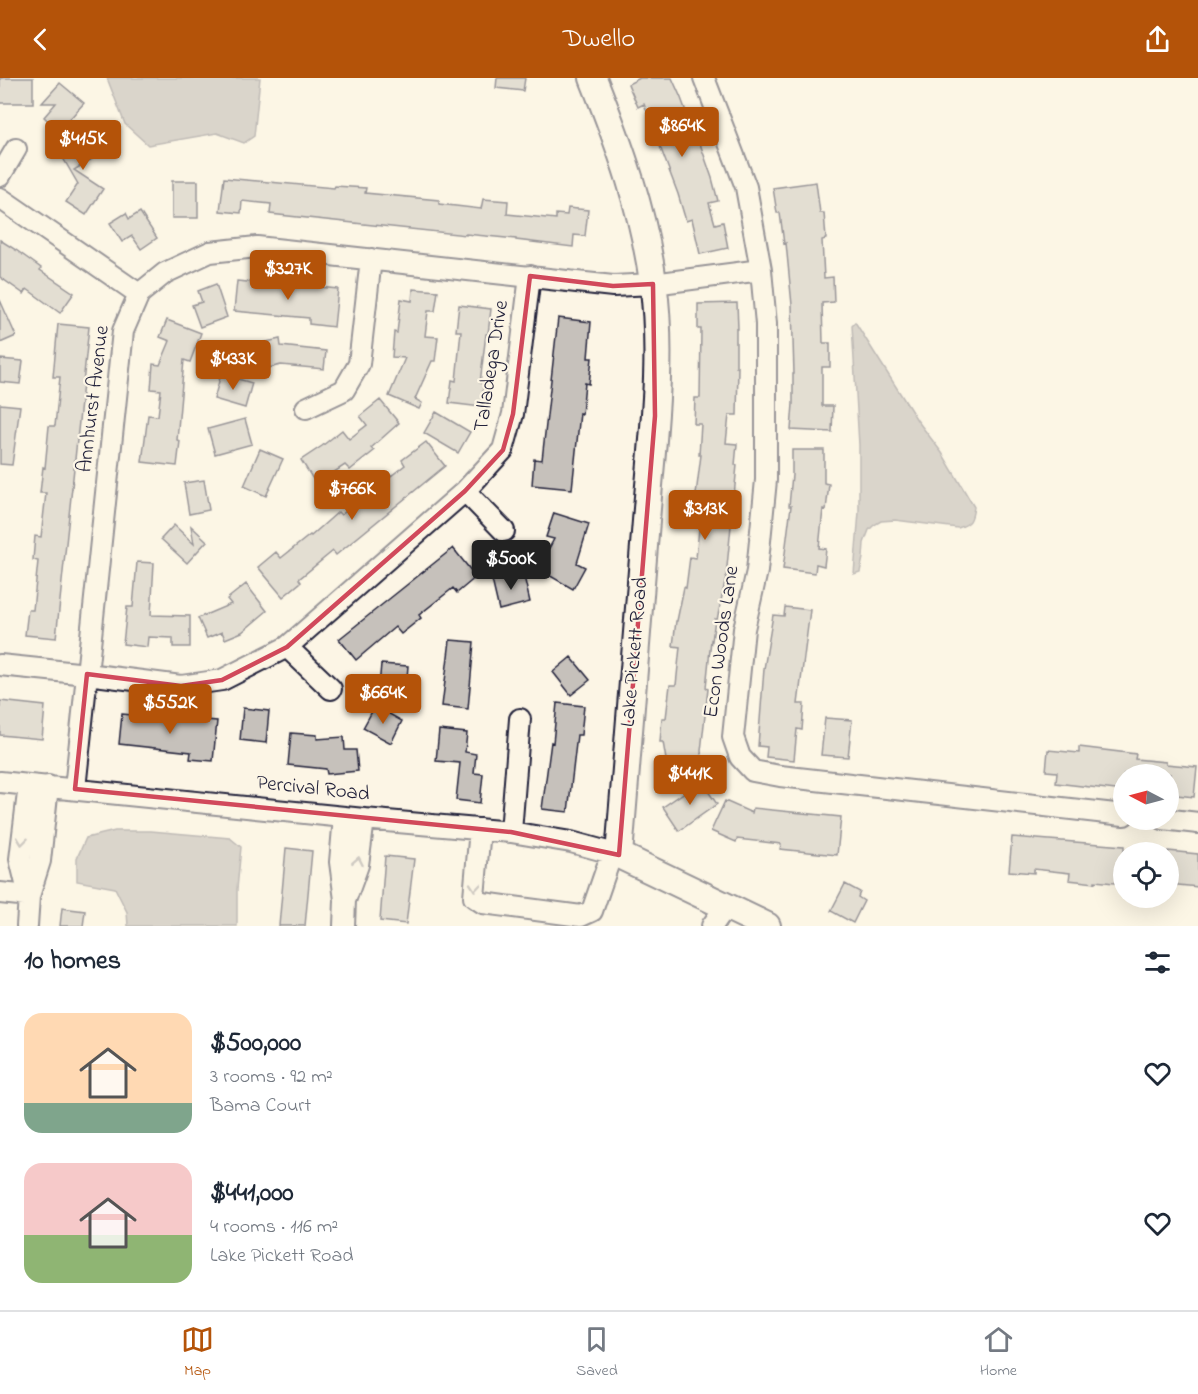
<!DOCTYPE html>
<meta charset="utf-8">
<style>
body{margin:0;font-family:"Indie Flower",sans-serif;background:#f6f6f7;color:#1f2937;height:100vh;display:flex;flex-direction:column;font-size:22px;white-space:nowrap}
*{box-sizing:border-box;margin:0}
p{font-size:20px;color:#747a83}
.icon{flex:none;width:33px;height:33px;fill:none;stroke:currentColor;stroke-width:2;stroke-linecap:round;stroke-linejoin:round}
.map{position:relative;height:848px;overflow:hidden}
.side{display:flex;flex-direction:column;background:#fff;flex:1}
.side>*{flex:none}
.needle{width:39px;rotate:276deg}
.buttons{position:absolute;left:1113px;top:686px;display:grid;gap:12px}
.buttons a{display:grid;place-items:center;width:66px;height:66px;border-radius:50%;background:#fff;box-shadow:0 6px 24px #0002;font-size:30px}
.price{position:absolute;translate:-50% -51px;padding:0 14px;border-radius:6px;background:#b45309;color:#fff;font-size:20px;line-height:39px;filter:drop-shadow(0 2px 3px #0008)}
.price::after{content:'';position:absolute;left:50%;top:36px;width:18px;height:14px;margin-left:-9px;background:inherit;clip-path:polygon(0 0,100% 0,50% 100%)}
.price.selected{background:#222;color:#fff}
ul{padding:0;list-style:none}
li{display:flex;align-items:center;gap:18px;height:150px;padding:0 24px}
li span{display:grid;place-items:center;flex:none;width:168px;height:120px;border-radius:18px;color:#555}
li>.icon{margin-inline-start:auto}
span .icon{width:72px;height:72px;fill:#fffc;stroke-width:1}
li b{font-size:26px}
h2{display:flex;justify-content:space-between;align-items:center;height:72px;padding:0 24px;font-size:26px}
header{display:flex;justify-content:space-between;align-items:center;height:78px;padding:0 24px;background:#b45309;color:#fff;font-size:27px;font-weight:600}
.menu{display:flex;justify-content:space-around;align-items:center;height:84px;border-top:2px solid #e0e1e3;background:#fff;font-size:16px;color:#747a83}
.menu a{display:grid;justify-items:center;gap:3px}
.menu .selected{color:#b45309}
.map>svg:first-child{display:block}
.water{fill:#b2adab;stroke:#78757e;stroke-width:1.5}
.building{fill:#c6c1bb;stroke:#22223b;stroke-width:1.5}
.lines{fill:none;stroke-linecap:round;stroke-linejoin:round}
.minor-casing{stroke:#22223b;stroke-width:24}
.major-casing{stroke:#22223b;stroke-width:30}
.minor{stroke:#fcf5e5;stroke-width:20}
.major{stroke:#fcf5e5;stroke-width:26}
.oneway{stroke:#9a9698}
.marked{fill:none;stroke:#d1495b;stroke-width:4.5;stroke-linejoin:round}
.labels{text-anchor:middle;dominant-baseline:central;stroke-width:4.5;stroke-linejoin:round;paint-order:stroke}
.street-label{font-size:21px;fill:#22223b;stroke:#fcf5e5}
</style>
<header><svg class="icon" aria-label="back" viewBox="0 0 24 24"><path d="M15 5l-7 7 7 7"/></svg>Dwello<svg class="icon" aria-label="share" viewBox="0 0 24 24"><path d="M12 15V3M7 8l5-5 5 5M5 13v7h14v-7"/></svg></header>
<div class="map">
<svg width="1198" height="848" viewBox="0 0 1198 848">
<rect width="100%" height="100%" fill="#fcf5e5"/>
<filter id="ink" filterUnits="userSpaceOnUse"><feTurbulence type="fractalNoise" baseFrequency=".0167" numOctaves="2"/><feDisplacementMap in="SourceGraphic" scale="12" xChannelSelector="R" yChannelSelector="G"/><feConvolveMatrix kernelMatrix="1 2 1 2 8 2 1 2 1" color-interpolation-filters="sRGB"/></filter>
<g filter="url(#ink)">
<!-- water -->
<path class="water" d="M107 0H260L254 58 244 65 217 55 148 67 125 46Z
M855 244 917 342 942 375 974 429C972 442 971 446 958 450L895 442 881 443 874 447 869 452 864 465 863 480 860 494 854 496 859 434V367L852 247Z
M115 753H151L230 760 241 769 237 811V848H128L127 834 115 810 77 803V780L86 760Z"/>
<!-- building -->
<path class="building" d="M0 0H33V25H0Z
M497 0H525L523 13 496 10Z
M640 0H672L681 20 695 58 697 57 712 100 718 123 709 125 715 146 723 144 728 170 700 176 692 141 686 143 678 116 644 26 638 29 628 6Z
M60 5 84 25 59 53 44 39 56 25H42Z
M92 53 105 73 74 92 103 111 86 137 66 124 78 106 59 73Z
M224 100 334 110 335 108 366 110 365 115 439 122V126L481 131 483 121 508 123 507 136 556 141V136L567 137 568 130 588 132 585 158 574 157 573 169 516 162V161L466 156V157L270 136 271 126 242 123 241 135 220 133Z
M172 103H198V140H172Z
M816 104 820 135H824L826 161 822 162 824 200 833 199 834 224 822 225 823 265H830V289H822V328H833L832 354 791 352 793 326V296H794L792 227 786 165 784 166 780 135H777L773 110Z
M140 134 157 160 141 171 132 158 122 164 110 145 126 135 129 141Z
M0 162 16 172 41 190 40 192 74 215 60 235 27 211 24 216 0 199Z
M237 203 279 207V205L338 211 334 249 309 246V240L234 233Z
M216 206 227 239 200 249 192 227 202 224 198 213Z
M413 211 438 213 435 233H428L425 258 438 259 435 283H432L415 321 422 325 419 331 389 318 405 280 392 279 394 254 397 255 401 221 412 223Z
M0 222 16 258 0 265Z
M737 225 738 251H736V289H738L737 337H729L726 365 737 366 735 387H737L726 499 717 542 715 541 712 563 711 562 706 610 708 611 701 673 703 685 690 687 699 700 670 705 663 664H660L662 640H666L670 607H676L680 569 673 568 676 543H677L684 509 686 510 690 479 696 480 700 441 693 440 701 377H699L701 346H694L695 320H700L701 251H698V226Z
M459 227 491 231 488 256H486L480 305 484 306 481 329 449 325 452 302 456 303 461 253H456Z
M558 240 591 244 588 280H592L589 306 585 305 582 336 580 335 572 411 532 407 534 381 542 382Z
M167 242 201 255 190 284 184 282 177 362 180 363 177 388 142 384 148 337 158 338 161 312 151 311 153 286 160 287 170 263 160 259Z
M58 246 89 249 56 560 25 557 28 532H33L38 483 33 482 35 458 41 459 46 415H40L43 389 45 390 49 348H55L60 299H53Z
M280 261 281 268 326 273 324 291 281 287 251 294 246 275 258 272 257 266Z
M0 281 23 283 20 306 0 304Z
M221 296 252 305 245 330 214 321Z
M380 322 399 345 371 370 374 373 350 392 345 387 316 406 301 382 322 368 342 352 349 361 367 347 360 338Z
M0 326 20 328 12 387 0 386Z
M436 334 470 354 458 375 424 355Z
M245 341 252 366 215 376 208 351Z
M426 364 445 388 336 477 333 473 299 501 301 504 283 519 258 489 276 474 281 480 310 457 311 458 338 434 341 437 405 387 402 382Z
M260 371 283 381 266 418 244 408Z
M792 372H824V405L829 406 826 432 823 431 819 470 826 471 824 488 816 486 815 495 783 491 791 428H789L792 397Z
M204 402 209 432 189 436 184 405Z
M554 435 589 446 577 485 585 489 573 511 538 491 554 461 546 459Z
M174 447 194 466 191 448 207 463 187 485 161 461Z
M453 470 476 499 457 515 453 510 419 537 421 540 401 556 395 549 356 582 339 561Z
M137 484 154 485 151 537 190 538V569H173V560L148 559 147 569 123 566 127 529H133Z
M523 494 530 524 499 532 492 502Z
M246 506 267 533 242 554 225 561 222 554 207 560 198 540 231 526 227 521Z
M785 529 810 532 798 626H804L802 652 797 651 794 682 766 679 767 669 758 668 764 591 773 537 784 538Z
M450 562 474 564 468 631 442 628Z
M571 579 590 602 571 617 553 594Z
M381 586 408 588 405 623 378 620Z
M0 623 45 628 42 661 0 657Z
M557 625 584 628 581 657H577L568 734 542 731 551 664 553 665Z
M375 628 402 643 391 665 363 650Z
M243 630 269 633 266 665 240 662Z
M122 636 194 643V641L217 643 213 683 190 681 191 674 119 666Z
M825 640 852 642 848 679 821 677Z
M439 652 467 655 465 674 476 676 474 695 483 696 480 725 456 722 460 685 436 683Z
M291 655 317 657V661L344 659 345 672H356L358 693 327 696 326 691 288 687Z
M1079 669 1136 676 1135 681 1166 684V686L1197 689 1194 719 1168 716 1170 696H1124V713L1056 705 1057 694 1046 693 1048 672 1079 675Z
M701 703 717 726 679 753 663 729Z
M725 723 752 735 753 730 841 739 837 777 780 771 781 766 737 761 736 764 711 753Z
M1012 759 1124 768V806L1095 803V805L1069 802 1070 795 1034 791V795L1009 793Z
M286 770 312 773 305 848H279Z
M1168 773 1198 776V809L1168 806Z
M385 778 414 781 406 846 380 843Z
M845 806 860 814 858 819 864 823 853 845 831 833Z
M62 830 85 833 83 848H60Z"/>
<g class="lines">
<!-- minor casing -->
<g class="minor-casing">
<path id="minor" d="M704 0 746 109 761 192 766 246V402L757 493 744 551 733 659 740 679 753 693 780 698 1124 737
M0 98 16 71
M0 120 139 216
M306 330 344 312 359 286 371 181
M465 413 504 453
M287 569 331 611
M0 587 87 596 181 608 222 602 287 569 465 413 503 372 513 336 530 198
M0 704 364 741 511 754 571 764 619 777
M29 707 20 781 29 818
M75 711 123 253 139 216 165 195 210 174 257 169 613 208 653 206 761 192
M1163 741 1198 745
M480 751 474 819 483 825 581 838 592 833 612 775
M511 754 520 641
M0 815 29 818
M346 820 358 787 364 741
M27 848 29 818 40 783 48 708
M344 848 345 822 340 784 344 739
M712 848 726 828"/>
</g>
<!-- major casing -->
<g class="major-casing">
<path id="major" d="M593 0C620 68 643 131 653 204 664 283 652 364 646 443 637 555 628 666 619 777L767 848"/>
</g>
<!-- minor -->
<use href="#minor" class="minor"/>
<!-- major -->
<use href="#major" class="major"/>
</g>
<!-- one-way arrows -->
<defs><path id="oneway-chevron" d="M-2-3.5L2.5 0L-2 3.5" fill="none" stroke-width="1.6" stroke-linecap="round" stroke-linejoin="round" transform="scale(1.5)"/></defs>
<g class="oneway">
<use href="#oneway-chevron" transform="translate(22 763) rotate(97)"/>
<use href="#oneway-chevron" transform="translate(358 783) rotate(-79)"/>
<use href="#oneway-chevron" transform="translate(475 809) rotate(95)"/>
</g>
</g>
<!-- marked area -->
<path d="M0 0H1198V848H0ZM530 198 613 208 653 206 655 338 619 777 511 754 75 711 87 596 181 608 222 602 287 569 465 413 503 372 513 336Z" fill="#fcf5e5" fill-opacity=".55" fill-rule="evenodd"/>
<path class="marked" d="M530 198 613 208 653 206 655 338 619 777 511 754 75 711 87 596 181 608 222 602 287 569 465 413 503 372 513 336Z"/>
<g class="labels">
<!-- street labels -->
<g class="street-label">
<text transform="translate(492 288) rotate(-81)">Talladega Drive</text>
<text transform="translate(94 321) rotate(-83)">Annhurst Avenue</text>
<text transform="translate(722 564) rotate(-82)">Econ Woods Lane</text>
<text transform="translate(635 574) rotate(-85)">Lake Pickett Road</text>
<text transform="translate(313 711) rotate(6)">Percival Road</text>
</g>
</g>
</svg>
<div class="buttons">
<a><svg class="needle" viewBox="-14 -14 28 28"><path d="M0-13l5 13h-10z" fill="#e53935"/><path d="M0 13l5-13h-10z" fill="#747a83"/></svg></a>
<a><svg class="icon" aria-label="locate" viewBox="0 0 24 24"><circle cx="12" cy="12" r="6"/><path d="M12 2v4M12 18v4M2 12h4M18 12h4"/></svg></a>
</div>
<b class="price" style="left:682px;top:80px">$864K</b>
<b class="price" style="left:83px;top:93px">$415K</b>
<b class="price" style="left:288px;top:223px">$327K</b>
<b class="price" style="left:233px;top:313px">$433K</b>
<b class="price" style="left:352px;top:443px">$766K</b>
<b class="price" style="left:705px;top:463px">$313K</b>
<b class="price selected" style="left:511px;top:513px">$500K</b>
<b class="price" style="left:383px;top:647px">$664K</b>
<b class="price" style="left:170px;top:657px">$552K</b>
<b class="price" style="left:690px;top:728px">$441K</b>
</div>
<section class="side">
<h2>10 homes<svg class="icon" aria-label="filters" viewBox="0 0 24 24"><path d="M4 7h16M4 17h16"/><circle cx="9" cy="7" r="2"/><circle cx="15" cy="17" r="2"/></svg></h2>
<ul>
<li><span style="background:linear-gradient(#ffd9b3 75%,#7fa58c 0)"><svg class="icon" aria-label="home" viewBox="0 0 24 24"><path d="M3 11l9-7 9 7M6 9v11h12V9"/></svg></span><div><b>$500,000</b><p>3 rooms · 92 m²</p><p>Bama Court</p></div><svg class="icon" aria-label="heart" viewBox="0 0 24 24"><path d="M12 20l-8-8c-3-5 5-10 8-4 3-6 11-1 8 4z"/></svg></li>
<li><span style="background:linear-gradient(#f6c9c9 60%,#8fb573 0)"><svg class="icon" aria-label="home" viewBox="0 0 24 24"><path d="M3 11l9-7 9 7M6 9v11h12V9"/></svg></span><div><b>$441,000</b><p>4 rooms · 116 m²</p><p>Lake Pickett Road</p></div><svg class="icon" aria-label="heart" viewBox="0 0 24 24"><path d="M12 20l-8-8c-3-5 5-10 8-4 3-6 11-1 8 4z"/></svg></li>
</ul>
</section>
<nav class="menu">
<a class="selected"><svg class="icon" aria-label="map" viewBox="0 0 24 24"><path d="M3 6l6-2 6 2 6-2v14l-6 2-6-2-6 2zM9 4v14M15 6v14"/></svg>Map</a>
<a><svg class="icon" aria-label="saved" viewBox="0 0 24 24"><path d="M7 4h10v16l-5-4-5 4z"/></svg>Saved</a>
<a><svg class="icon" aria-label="home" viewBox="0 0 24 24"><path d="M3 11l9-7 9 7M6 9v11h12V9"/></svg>Home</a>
</nav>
